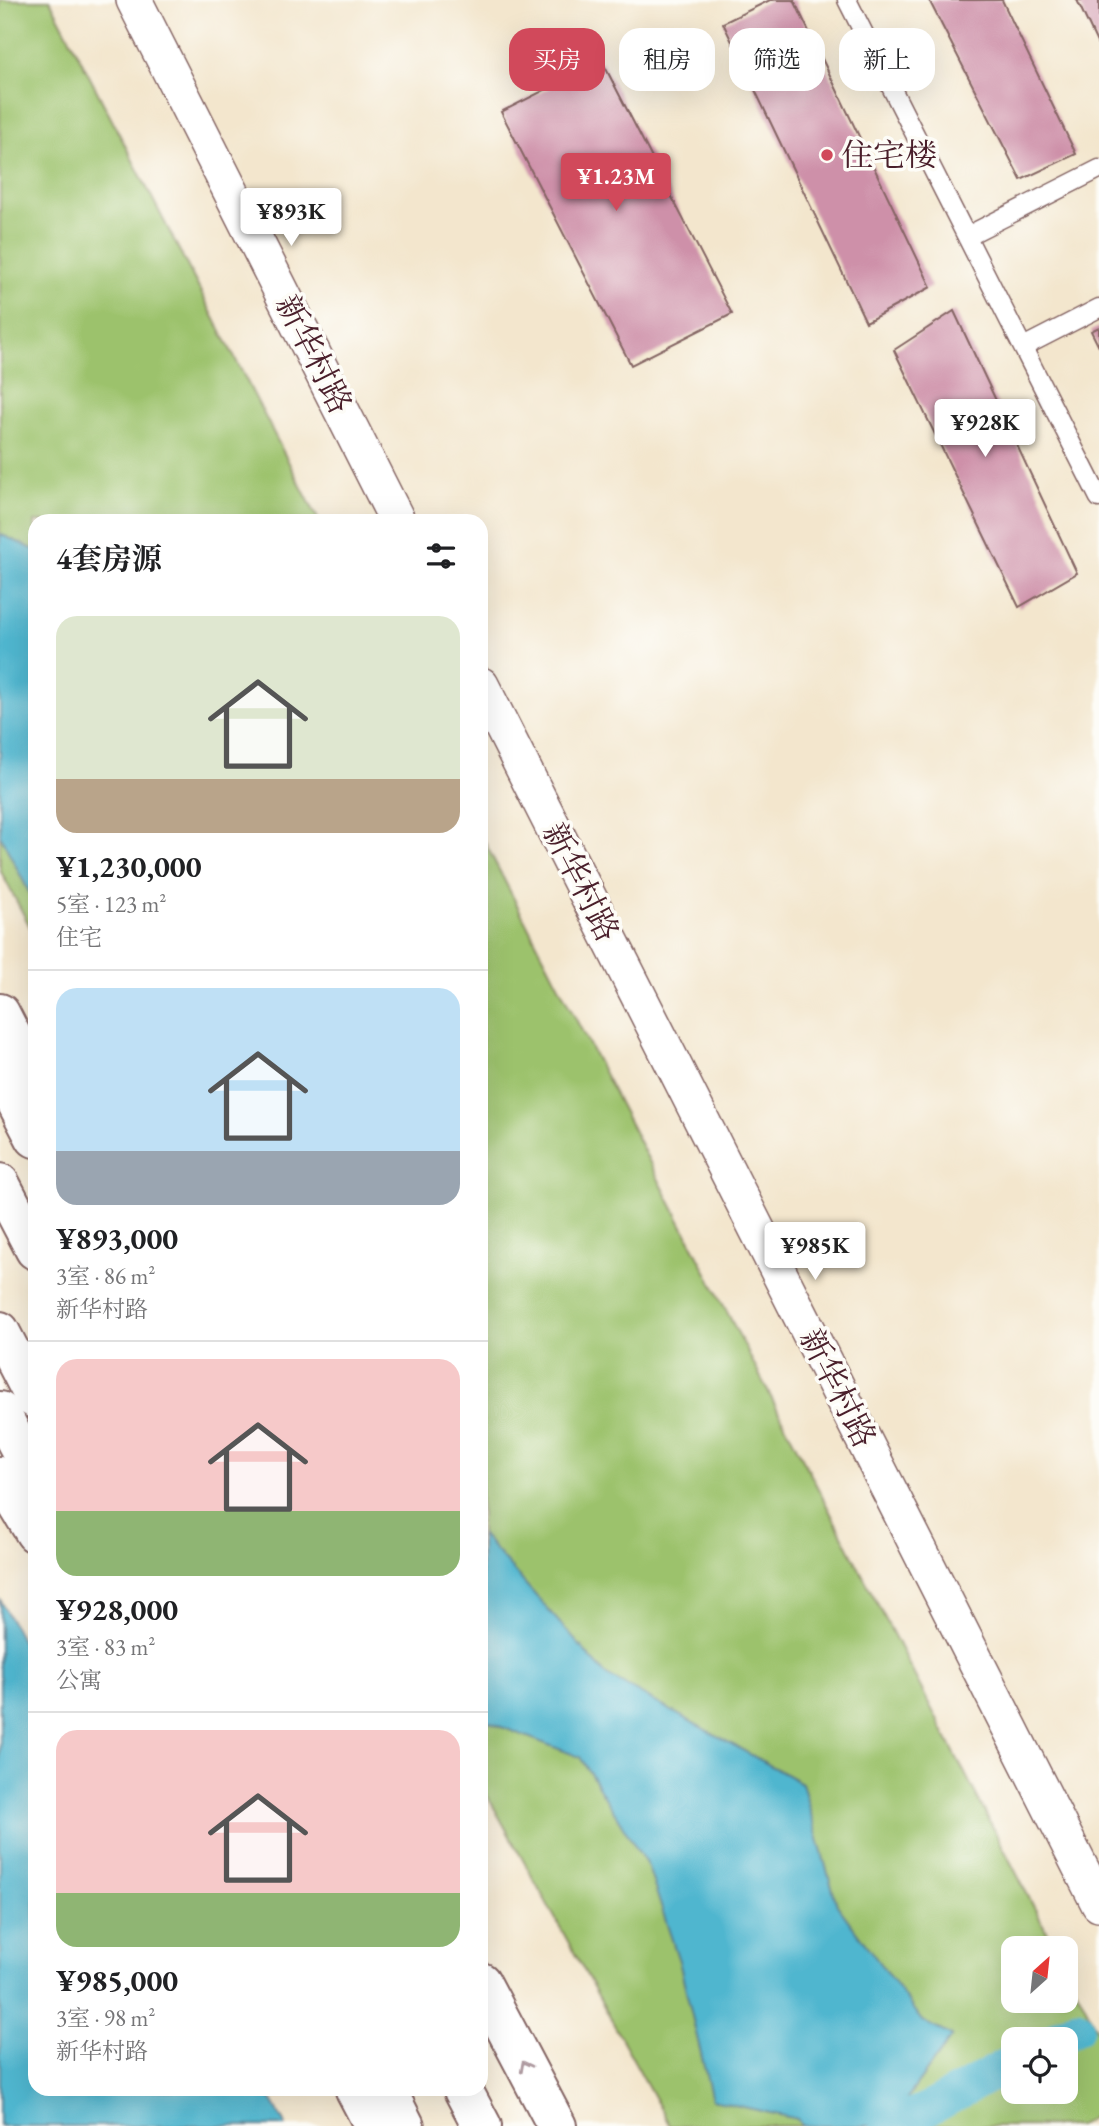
<!DOCTYPE html>
<html lang="zh">
<meta charset="utf-8">
<style>
body{margin:0;font-family:"EB Garamond","Noto Serif SC",serif;background:#f2f2f2;color:#202124;height:100vh;display:flex;flex-direction:column;font-size:26px;white-space:nowrap}
*{box-sizing:border-box;margin:0}
p{font-size:23px;color:#757577}
.icon{flex:none;width:38px;height:38px;fill:none;stroke:currentColor;stroke-width:2;stroke-linecap:round;stroke-linejoin:round}
.map{position:relative;flex:1;overflow:hidden}
.panel{position:absolute;left:28px;top:514px;width:460px;height:1582px;display:flex;flex-direction:column;background:#fff;border-radius:21px;box-shadow:0 7px 28px #0002}
.panel>*{flex:none}
.top-card{position:absolute;left:509px;top:28px;width:485px;height:63px;display:flex;gap:14px}
.needle{width:46px;rotate:27deg}
.fabs{position:absolute;left:1001px;top:1936px;display:grid;gap:14px}
.fabs a{display:grid;place-items:center;width:77px;height:77px;border-radius:14px;background:#fff;box-shadow:0 7px 28px #0002;font-size:35px}
.price{position:absolute;translate:-50% -60px;padding:0 16px;border-radius:7px;background:#fff;color:#222;font-size:23px;line-height:46px;filter:drop-shadow(0 2px 4px #0008)}
.price::after{content:'';position:absolute;left:50%;top:42px;width:21px;height:16px;margin-left:-10px;background:inherit;clip-path:polygon(0 0,100% 0,50% 100%)}
.price.selected{background:#d1495b;color:#fff}
ul{padding:0;list-style:none}
li{display:grid;align-content:center;gap:14px;height:371px;padding:0 28px}
li+li{border-top:2px solid #e0e0e0}
li span{display:grid;place-items:center;height:217px;border-radius:21px;color:#555}
li>.icon{margin-inline-start:auto}
span .icon{width:126px;height:126px;fill:#fffc;stroke-width:1}
li b{font-size:30px}
h2{display:flex;justify-content:space-between;align-items:center;height:84px;padding:0 28px;font-size:30px}
.pill{padding:0 24px;border-radius:21px;background:#fff;box-shadow:0 7px 28px #0002;font-size:24px;line-height:63px}
.pill.selected{background:#d1495b;color:#fff}
.map>svg:first-child{display:block}
.green{fill:#9cc26c;stroke:#73704c;stroke-width:2;fill-rule:evenodd}
.water{fill:#50b6cf;stroke:#4d6a7d;stroke-width:2}
.lines{fill:none;stroke-linecap:round;stroke-linejoin:round}
.canal{stroke:#50b6cf;stroke-width:35}
.building{fill:#ce90a9}
.service-casing{stroke:#856564;stroke-width:21}
.minor-casing{stroke:#856564;stroke-width:38}
.primary-casing{stroke:#856564;stroke-width:42}
.trunk-casing{stroke:#856564;stroke-width:42}
.service{stroke:#fff;stroke-width:18}
.minor{stroke:#fff;stroke-width:35}
.primary{stroke:#fff;stroke-width:38}
.trunk{stroke:#fff;stroke-width:38}
.oneway{stroke:#ae9aa0}
.poi-dot{fill:#d1495b;stroke:#fdfcf7;stroke-width:2.5}
.labels{text-anchor:middle;dominant-baseline:central;stroke-width:7;stroke-linejoin:round;paint-order:stroke}
.poi-label{font-size:32px;fill:#4a1f2b;stroke:#fdfcf7;text-anchor:start}
.street-label{font-size:32px;fill:#4a1f2b;stroke:#fdfcf7}
</style>
<div class="map">
<svg width="1099" height="2126" viewBox="0 0 1099 2126">
<rect width="100%" height="100%" fill="#fdfcf7"/>
<filter id="ink" filterUnits="userSpaceOnUse"><feTurbulence type="fractalNoise" baseFrequency=".0143" numOctaves="2"/><feDisplacementMap in="SourceGraphic" scale="14" xChannelSelector="R" yChannelSelector="G"/><feConvolveMatrix kernelMatrix="1 2 1 2 8 2 1 2 1" color-interpolation-filters="sRGB"/></filter>
<filter id="wash" filterUnits="userSpaceOnUse"><feTurbulence type="fractalNoise" baseFrequency=".00686" numOctaves="4" result="noise"/><feDisplacementMap in="SourceGraphic" scale="28" xChannelSelector="R" yChannelSelector="G"/><feGaussianBlur stdDeviation="1.57" result="paint"/><feColorMatrix in="noise" values="0 0 0 0 0 0 0 0 0 0 0 0 0 0 0 0 0 1.4 0 .05"/><feComposite in="paint" operator="in"/></filter>
<g filter="url(#wash)">
<rect width="100%" height="100%" fill="#f3e6cd"/>
<!-- green -->
<path class="green" d="M0 0H50L319 521 35 522V936L0 870Z
M481 835 1055 1948H1013V2000H1066V1969L1099 2033V2113L1078 2126H670L481 1784ZM1013 2039H1066V2091H1013Z"/>
<!-- water -->
<path class="water" d="M0 534 35 550V904L0 835Z
M481 1534 605 1674 802 1783 837 1905 922 2021 952 2036 887 2126H802L797 2119 712 2100 679 1961 648 1867 580 1757 481 1719Z
M0 1599 35 1667V2090H266L286 2126H0Z"/>
<g class="lines">
<!-- canal -->
<path class="canal" d="M1056 2039 1077 2027
M888 2126 934 2106 1013 2062"/>
</g>
<g id="blocks">
<!-- building -->
<path class="building" d="M770 0H794L931 287 866 322 723 23Z
M929 0H1002L1076 154 1021 180Z
M1077 0H1099V47Z
M602 61 732 314 631 365 501 112Z
M954 311 1077 573 1019 607 894 350Z
M1099 327V347L1091 331Z"/>
</g>
</g>
<g filter="url(#ink)">
<use href="#blocks" fill-opacity="0" stroke="#856564" stroke-width="2"/>
<g class="lines">
<!-- service casing -->
<g class="service-casing">
<path id="service" d="M847 0 1099 498
M967 236 1099 169
M1023 347 1099 308"/>
</g>
<!-- minor casing -->
<g class="minor-casing">
<path id="minor" d="M134 0 398 522
M481 685 1099 1904"/>
</g>
<!-- primary casing -->
<g class="primary-casing">
<path id="primary" d="M0 1071 35 1138
M0 1411 35 1478
M481 1982 557 2126
M355 2090 374 2126"/>
</g>
<!-- trunk casing -->
<g class="trunk-casing">
<path id="trunk" d="M0 1013 35 1081
M0 1183 35 1250
M0 1331 35 1399
M0 1476 35 1533
M387 2090 405 2126
M463 2090 482 2126"/>
</g>
<!-- service -->
<use href="#service" class="service"/>
<!-- minor -->
<use href="#minor" class="minor"/>
<!-- primary -->
<use href="#primary" class="primary"/>
<!-- trunk -->
<use href="#trunk" class="trunk"/>
</g>
<!-- one-way arrows -->
<defs><path id="oneway-chevron" d="M-2-3.5L2.5 0L-2 3.5" fill="none" stroke-width="1.6" stroke-linecap="round" stroke-linejoin="round" transform="scale(1.75)"/></defs>
<use class="oneway" href="#oneway-chevron" transform="translate(525 2066) rotate(-118)"/>
</g>
<!-- markers -->
<circle class="poi-dot" cx="827" cy="155" r="7"/>
<g class="labels">
<!-- poi labels -->
<g class="poi-label">
<text x="841" y="155">住宅楼</text>
</g>
<!-- street labels -->
<g class="street-label">
<text transform="translate(314 354) rotate(63)">新华村路</text>
<text transform="translate(581 882) rotate(63)">新华村路</text>
<text transform="translate(838 1388) rotate(63)">新华村路</text>
</g>
</g>
</svg>
<div class="fabs">
<a><svg class="needle" viewBox="-14 -14 28 28"><path d="M0-13l5 13h-10z" fill="#e53935"/><path d="M0 13l5-13h-10z" fill="#757577"/></svg></a>
<a><svg class="icon" aria-label="locate" viewBox="0 0 24 24"><circle cx="12" cy="12" r="6"/><path d="M12 2v4M12 18v4M2 12h4M18 12h4"/></svg></a>
</div>
<b class="price selected" style="left:616px;top:213px">¥1.23M</b>
<b class="price" style="left:291px;top:248px">¥893K</b>
<b class="price" style="left:985px;top:459px">¥928K</b>
<b class="price" style="left:815px;top:1282px">¥985K</b>
<div class="top-card">
<a class="pill selected">买房</a>
<a class="pill">租房</a>
<a class="pill">筛选</a>
<a class="pill">新上</a>
</div>
<section class="panel">
<h2>4套房源<svg class="icon" aria-label="filters" viewBox="0 0 24 24"><path d="M4 7h16M4 17h16"/><circle cx="9" cy="7" r="2"/><circle cx="15" cy="17" r="2"/></svg></h2>
<ul>
<li><span style="background:linear-gradient(#dfe7d0 75%,#b9a48a 0)"><svg class="icon" aria-label="home" viewBox="0 0 24 24"><path d="M3 11l9-7 9 7M6 9v11h12V9"/></svg></span><div><b>¥1,230,000</b><p>5室 · 123 m²</p><p>住宅</p></div></li>
<li><span style="background:linear-gradient(#bfe0f5 75%,#9aa5b1 0)"><svg class="icon" aria-label="home" viewBox="0 0 24 24"><path d="M3 11l9-7 9 7M6 9v11h12V9"/></svg></span><div><b>¥893,000</b><p>3室 · 86 m²</p><p>新华村路</p></div></li>
<li><span style="background:linear-gradient(#f6c9c9 70%,#8fb573 0)"><svg class="icon" aria-label="home" viewBox="0 0 24 24"><path d="M3 11l9-7 9 7M6 9v11h12V9"/></svg></span><div><b>¥928,000</b><p>3室 · 83 m²</p><p>公寓</p></div></li>
<li><span style="background:linear-gradient(#f6c9c9 75%,#8fb573 0)"><svg class="icon" aria-label="home" viewBox="0 0 24 24"><path d="M3 11l9-7 9 7M6 9v11h12V9"/></svg></span><div><b>¥985,000</b><p>3室 · 98 m²</p><p>新华村路</p></div></li>
</ul>
</section>
</div>
